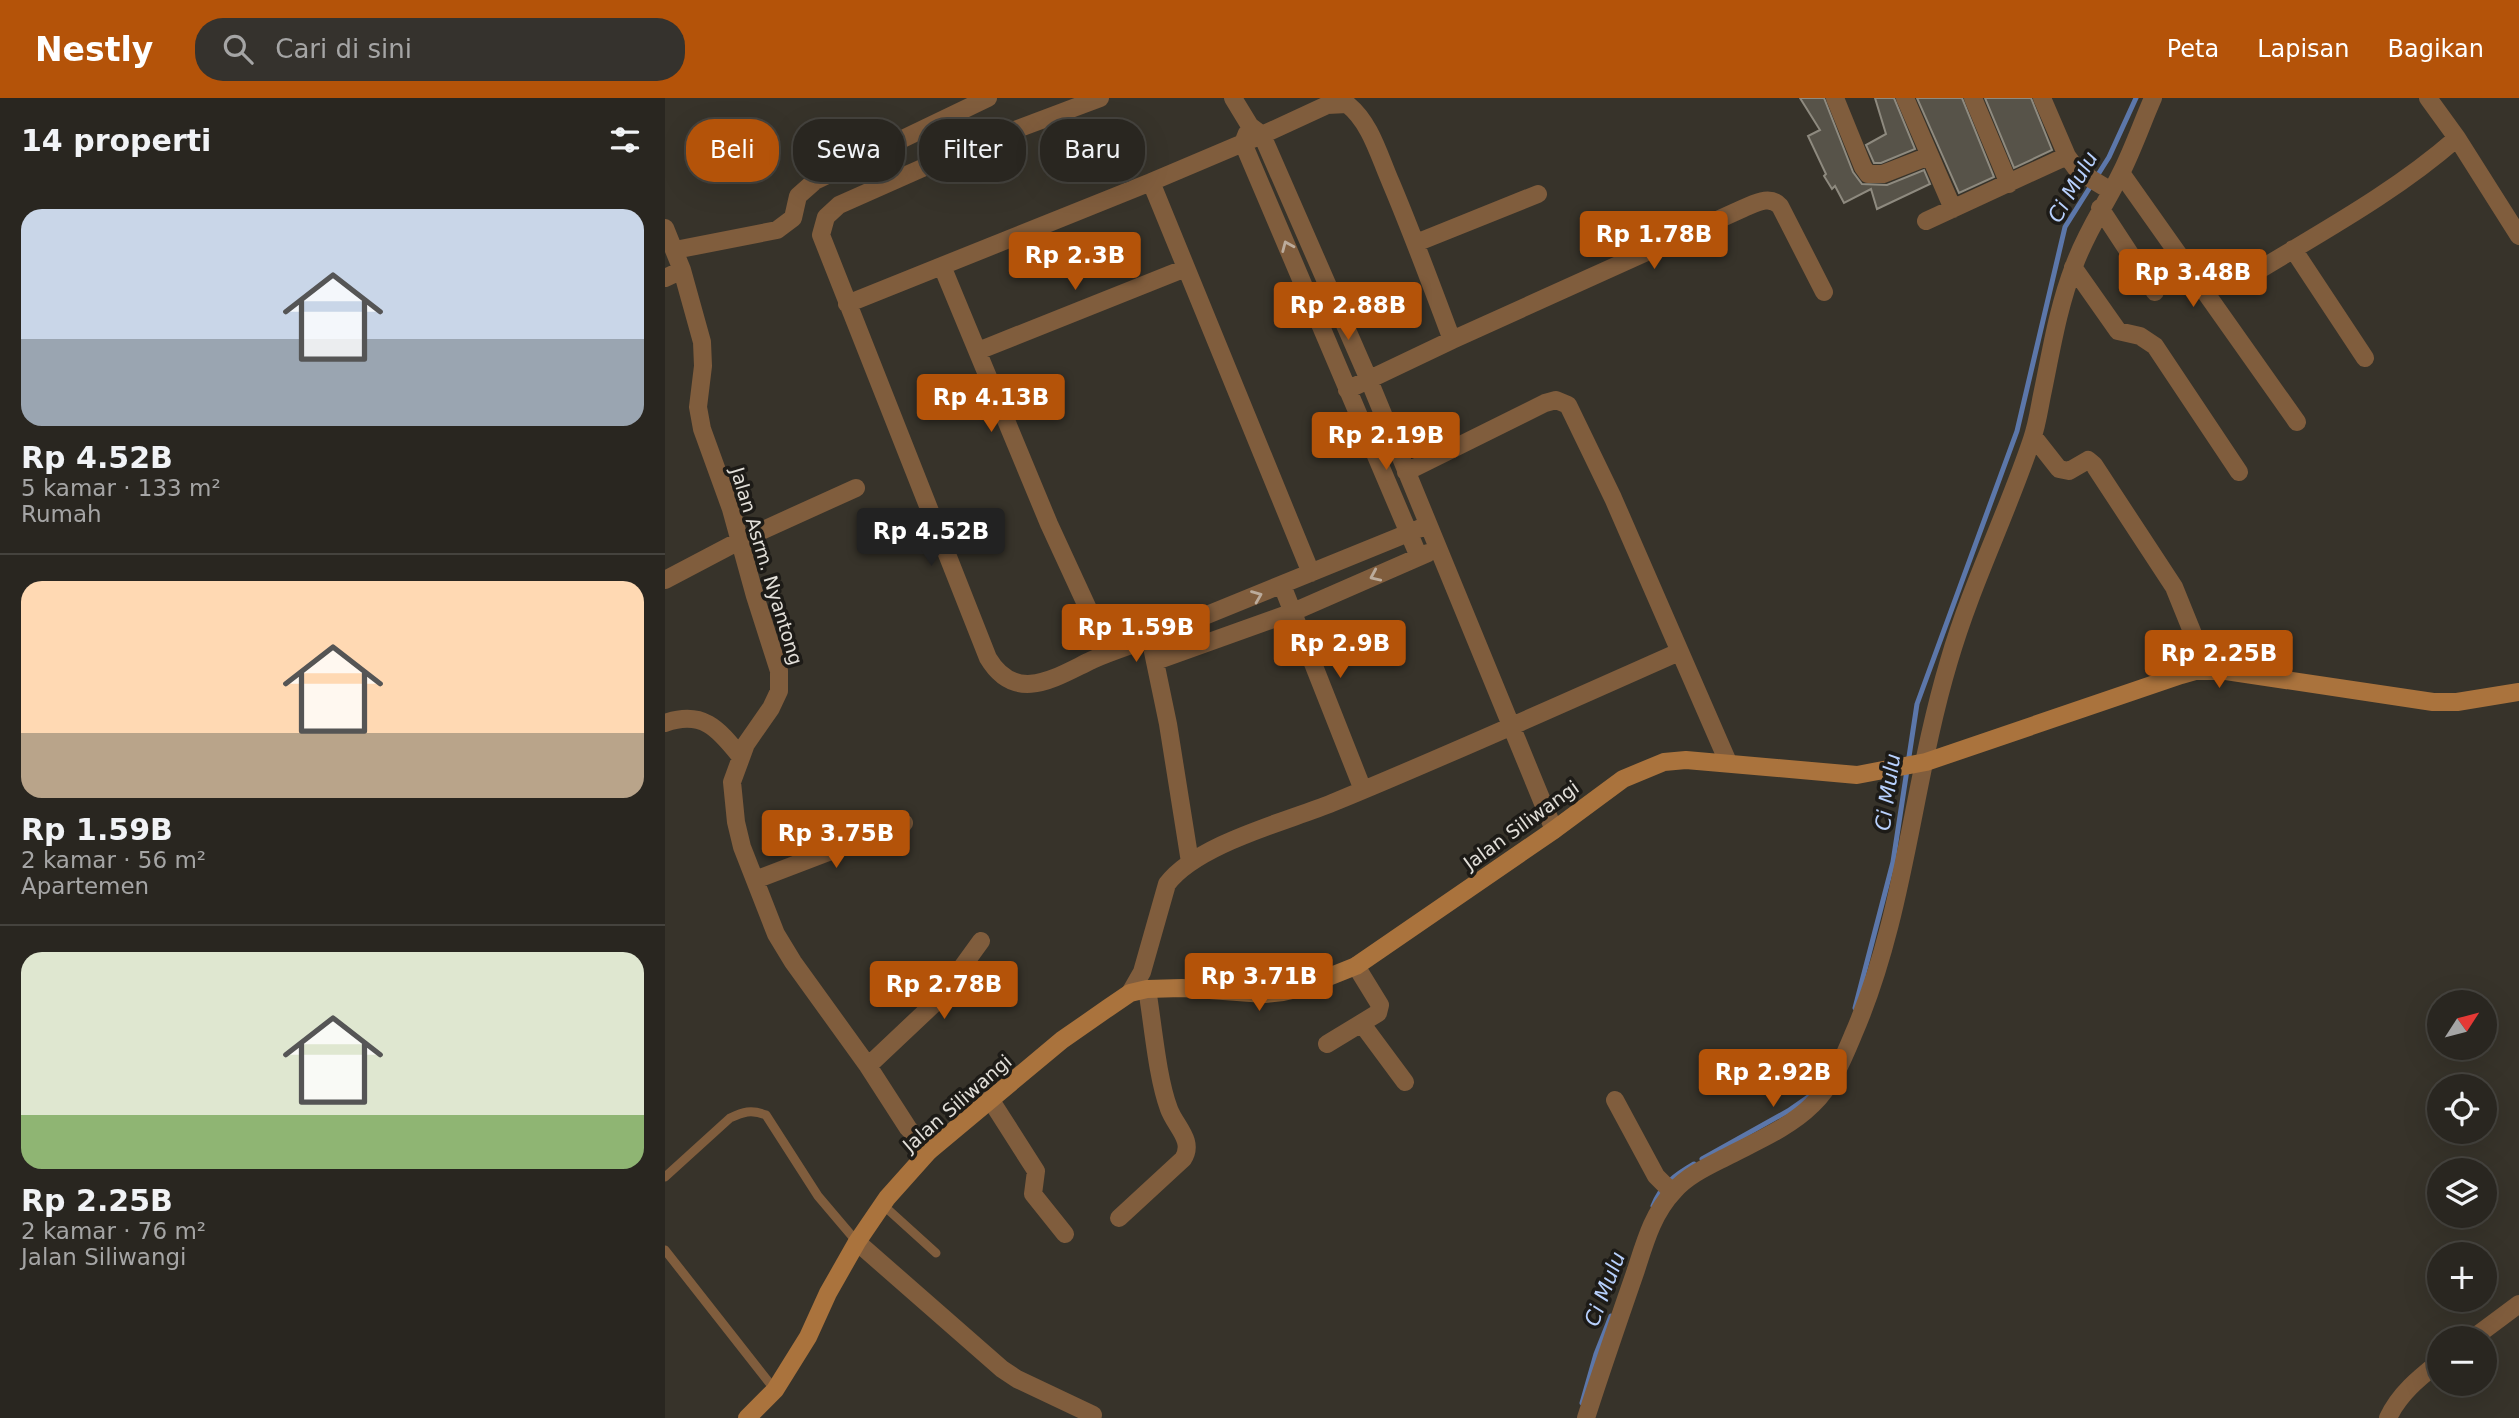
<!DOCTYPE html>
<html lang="id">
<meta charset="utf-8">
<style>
body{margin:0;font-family:"DejaVu Sans",sans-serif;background:#35322d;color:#f1f3f6;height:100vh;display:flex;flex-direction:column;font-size:26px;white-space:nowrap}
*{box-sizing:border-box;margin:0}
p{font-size:23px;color:#a5a5a5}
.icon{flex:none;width:38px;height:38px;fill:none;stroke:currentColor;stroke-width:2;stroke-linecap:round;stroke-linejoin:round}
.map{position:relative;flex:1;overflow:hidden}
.details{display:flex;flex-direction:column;background:#292620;width:665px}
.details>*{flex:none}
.top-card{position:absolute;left:21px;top:21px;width:665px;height:63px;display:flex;gap:14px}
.needle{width:46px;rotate:54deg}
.controls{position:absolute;left:1762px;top:892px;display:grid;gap:14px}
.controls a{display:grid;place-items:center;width:70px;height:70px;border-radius:50%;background:#292620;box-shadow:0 7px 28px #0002,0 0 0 2px #45433e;font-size:35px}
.price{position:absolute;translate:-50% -60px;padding:0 16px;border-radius:7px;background:#b45309;color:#fff;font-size:23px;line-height:46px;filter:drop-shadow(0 2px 4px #0008)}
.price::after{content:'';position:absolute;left:50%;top:42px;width:21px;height:16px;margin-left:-10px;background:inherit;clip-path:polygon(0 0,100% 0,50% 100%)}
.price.on{background:#222;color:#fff}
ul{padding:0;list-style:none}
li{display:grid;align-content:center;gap:14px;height:371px;padding:0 21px}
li+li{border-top:2px solid #45433e}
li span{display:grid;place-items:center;height:217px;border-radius:21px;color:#555}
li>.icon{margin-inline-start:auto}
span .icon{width:126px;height:126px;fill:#fffc;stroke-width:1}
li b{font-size:30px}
h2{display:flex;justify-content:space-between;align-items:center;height:84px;padding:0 21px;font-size:30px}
.pill{padding:0 24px;border-radius:28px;background:#292620;box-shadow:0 7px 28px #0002,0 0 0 2px #45433e;font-size:24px;line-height:63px}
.pill.on{background:#b45309;color:#fff}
header{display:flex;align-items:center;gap:42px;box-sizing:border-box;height:98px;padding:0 35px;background:#b45309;color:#fff}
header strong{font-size:33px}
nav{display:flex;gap:38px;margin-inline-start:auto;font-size:24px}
.search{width:490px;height:63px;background:#35322d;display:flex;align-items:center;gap:18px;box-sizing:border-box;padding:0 24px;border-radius:28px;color:#a5a5a5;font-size:26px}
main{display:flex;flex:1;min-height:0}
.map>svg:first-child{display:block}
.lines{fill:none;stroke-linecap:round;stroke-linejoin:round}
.stream{stroke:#5c77aa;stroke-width:5}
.building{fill:#575349;stroke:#8e8a7f;stroke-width:2}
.lane{stroke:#805d3d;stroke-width:9}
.street{stroke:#805d3d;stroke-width:18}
.secondary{stroke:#aa733d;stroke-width:18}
.oneway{stroke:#bbab9b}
.labels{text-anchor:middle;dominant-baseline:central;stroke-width:7;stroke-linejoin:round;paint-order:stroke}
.street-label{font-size:19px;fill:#e2dfd9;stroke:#1d1b17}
.water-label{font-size:21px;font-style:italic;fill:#b7d0fd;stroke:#1d1b17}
</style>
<header>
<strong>Nestly</strong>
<div class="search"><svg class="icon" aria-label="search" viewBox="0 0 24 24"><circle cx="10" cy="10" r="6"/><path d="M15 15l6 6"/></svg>Cari di sini</div>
<nav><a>Peta</a><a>Lapisan</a><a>Bagikan</a></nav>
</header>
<main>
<section class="details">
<h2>14 properti<svg class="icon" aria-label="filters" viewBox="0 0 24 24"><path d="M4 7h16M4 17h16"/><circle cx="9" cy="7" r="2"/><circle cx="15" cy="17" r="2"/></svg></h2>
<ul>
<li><span style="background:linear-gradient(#c9d6e8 60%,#9aa5b1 0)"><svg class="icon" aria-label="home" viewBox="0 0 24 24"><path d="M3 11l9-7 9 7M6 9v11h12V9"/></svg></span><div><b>Rp 4.52B</b><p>5 kamar · 133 m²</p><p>Rumah</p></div></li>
<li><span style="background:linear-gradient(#ffd9b3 70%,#b9a48a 0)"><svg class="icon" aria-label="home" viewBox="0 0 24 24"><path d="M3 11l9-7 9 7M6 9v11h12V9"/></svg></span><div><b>Rp 1.59B</b><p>2 kamar · 56 m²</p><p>Apartemen</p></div></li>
<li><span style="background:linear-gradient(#dfe7d0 75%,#8fb573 0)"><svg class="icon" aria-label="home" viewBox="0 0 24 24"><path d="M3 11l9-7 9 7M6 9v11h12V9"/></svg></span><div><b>Rp 2.25B</b><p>2 kamar · 76 m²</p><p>Jalan Siliwangi</p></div></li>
</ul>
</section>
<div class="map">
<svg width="1854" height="1320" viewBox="0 0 1854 1320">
<rect width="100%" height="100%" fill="#37332a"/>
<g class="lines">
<!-- stream -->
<path class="stream" d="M1190 910 1228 764 1252 606 1352 333 1400 129 1444 59 1471 0
M1037 1061 1123 1013 1146 997
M988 1108C996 1087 1010 1077 1029 1066
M917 1305 931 1256 946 1218"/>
</g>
<!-- building -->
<path class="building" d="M1135 0H1159L1188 74 1197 86 1222 87 1259 72 1265 86 1212 111 1206 91 1179 105 1170 88 1167 91 1159 78 1161 76 1143 38 1155 32Z
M1210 0H1229L1250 51 1216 65H1209L1201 47 1221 36Z
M1252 0H1297L1329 79 1294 95Z
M1320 0H1366L1387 52 1349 70Z"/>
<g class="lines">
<!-- lane -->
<path class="lane" d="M0 1079 65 1020C78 1014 86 1011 101 1017L153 1098 192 1144
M218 1107 271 1155
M0 1152 110 1292"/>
<!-- street -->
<path class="street" d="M435 0 307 48 174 107 161 119 156 137 323 560C351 607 391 579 427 562 445 554 464 548 483 541L763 427
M568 0 585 28 597 37 704 282 889 732
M1170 0 1198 69 1203 76H1218L1264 58
M1240 0 1288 111
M1308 0 1344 86
M1377 0 1402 58
M582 35 578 45 754 459
M1792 40 1854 138
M1456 75 1632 324
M486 84 597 37 662 7 682 6C706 25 714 58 726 85 748 137 767 189 787 242L682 292
M1435 110 1490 194
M1261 123 1402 58 1413 73 1446 93
M0 130 17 172 37 244 38 268 33 309 37 331 66 411 90 498 114 573V593L106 610 81 646 67 684 71 724 77 749 111 836 128 864 203 968 243 1030 264 1053
M751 145 873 96
M1628 151 1700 260
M10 152 112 132 128 120 133 98 150 83 323 0
M277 168 384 426 431 528 447 553
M1408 169 1453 233 1475 238 1490 248 1574 374
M0 180 17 172
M1576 183C1649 138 1727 97 1792 40L1763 0
M182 206 486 84 646 475
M787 242 1079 110C1091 105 1105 97 1115 108L1159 194
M313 253 521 170
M1368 338 1394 371 1404 373 1423 362 1429 367 1509 489 1543 573
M741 374 880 305 891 302 903 307 948 400 1063 664
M0 482 76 442 191 390
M617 487 698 692
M488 554 503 626 525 764
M491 563 628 514 763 455
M0 625C37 612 53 630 75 658
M90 782 239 725
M465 895 477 874 502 786C532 746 620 724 667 705 784 657 899 605 1014 554
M697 926 740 984
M662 946 713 915 715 907 691 868
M203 968 274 901 316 843
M325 1001 371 1073 368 1096 400 1136
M950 1002 991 1078 1007 1094
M454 1120 518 1061C530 1043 510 1028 504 1011 492 979 488 926 482 891
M192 1144 337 1271 352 1281 428 1317
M1807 1241 1854 1206
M921 1320C937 1270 954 1221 971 1172 980 1144 988 1115 1009 1093 1024 1076 1046 1067 1065 1057 1092 1043 1125 1029 1147 1007 1167 988 1178 961 1188 937 1240 818 1247 686 1284 563 1306 487 1342 416 1367 341 1372 327 1374 312 1377 297 1386 254 1393 209 1409 168 1422 132 1440 108 1456 75 1468 51 1477 25 1488 0
M1723 1320C1734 1296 1754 1280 1774 1264"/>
<!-- secondary -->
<path class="secondary" d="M82 1320 110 1292 143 1239 163 1195 192 1144 222 1100 264 1053 397 942 443 910 465 895 482 891 517 890 600 896 618 894 636 890 691 868 889 732 958 681 999 664 1021 662 1192 677 1261 664 1516 577 1530 573H1561L1768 604H1792L1854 594"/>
</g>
<!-- one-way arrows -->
<defs><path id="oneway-chevron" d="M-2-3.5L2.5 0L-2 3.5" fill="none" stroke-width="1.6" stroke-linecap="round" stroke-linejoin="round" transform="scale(1.75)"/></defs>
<g class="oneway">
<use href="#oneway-chevron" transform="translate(622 148) rotate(-113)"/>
<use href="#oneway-chevron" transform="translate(710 478) rotate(156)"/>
<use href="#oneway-chevron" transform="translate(592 498) rotate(-22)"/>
</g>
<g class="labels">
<!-- street labels -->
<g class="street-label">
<text transform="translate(102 468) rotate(73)">Jalan Asrm. Nyantong</text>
<text transform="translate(856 727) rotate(-36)">Jalan Siliwangi</text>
<text transform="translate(292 1005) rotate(-41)">Jalan Siliwangi</text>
</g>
<!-- water labels -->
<g class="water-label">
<text transform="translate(1408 89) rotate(-60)">Ci Mulu</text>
<text transform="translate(1223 694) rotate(-82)">Ci Mulu</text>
<text transform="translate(940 1191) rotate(-69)">Ci Mulu</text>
</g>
</g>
</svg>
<div class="controls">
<a><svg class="needle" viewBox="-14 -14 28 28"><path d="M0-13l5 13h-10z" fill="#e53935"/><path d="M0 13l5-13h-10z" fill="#a5a5a5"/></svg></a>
<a><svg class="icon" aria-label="locate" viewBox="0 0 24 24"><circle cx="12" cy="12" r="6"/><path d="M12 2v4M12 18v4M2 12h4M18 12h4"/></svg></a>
<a><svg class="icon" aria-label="layers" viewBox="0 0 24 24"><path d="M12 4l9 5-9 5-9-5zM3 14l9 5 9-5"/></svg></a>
<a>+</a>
<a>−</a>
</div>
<b class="price" style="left:989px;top:173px">Rp 1.78B</b>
<b class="price" style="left:410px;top:194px">Rp 2.3B</b>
<b class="price" style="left:1528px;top:211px">Rp 3.48B</b>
<b class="price" style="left:683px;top:244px">Rp 2.88B</b>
<b class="price" style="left:326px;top:336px">Rp 4.13B</b>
<b class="price" style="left:721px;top:374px">Rp 2.19B</b>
<b class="price on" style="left:266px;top:470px">Rp 4.52B</b>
<b class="price" style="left:471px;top:566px">Rp 1.59B</b>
<b class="price" style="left:675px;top:582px">Rp 2.9B</b>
<b class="price" style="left:1554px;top:592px">Rp 2.25B</b>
<b class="price" style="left:171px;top:772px">Rp 3.75B</b>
<b class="price" style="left:594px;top:915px">Rp 3.71B</b>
<b class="price" style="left:279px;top:923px">Rp 2.78B</b>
<b class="price" style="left:1108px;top:1011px">Rp 2.92B</b>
<div class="top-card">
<a class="pill on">Beli</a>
<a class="pill">Sewa</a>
<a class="pill">Filter</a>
<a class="pill">Baru</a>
</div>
</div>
</main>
